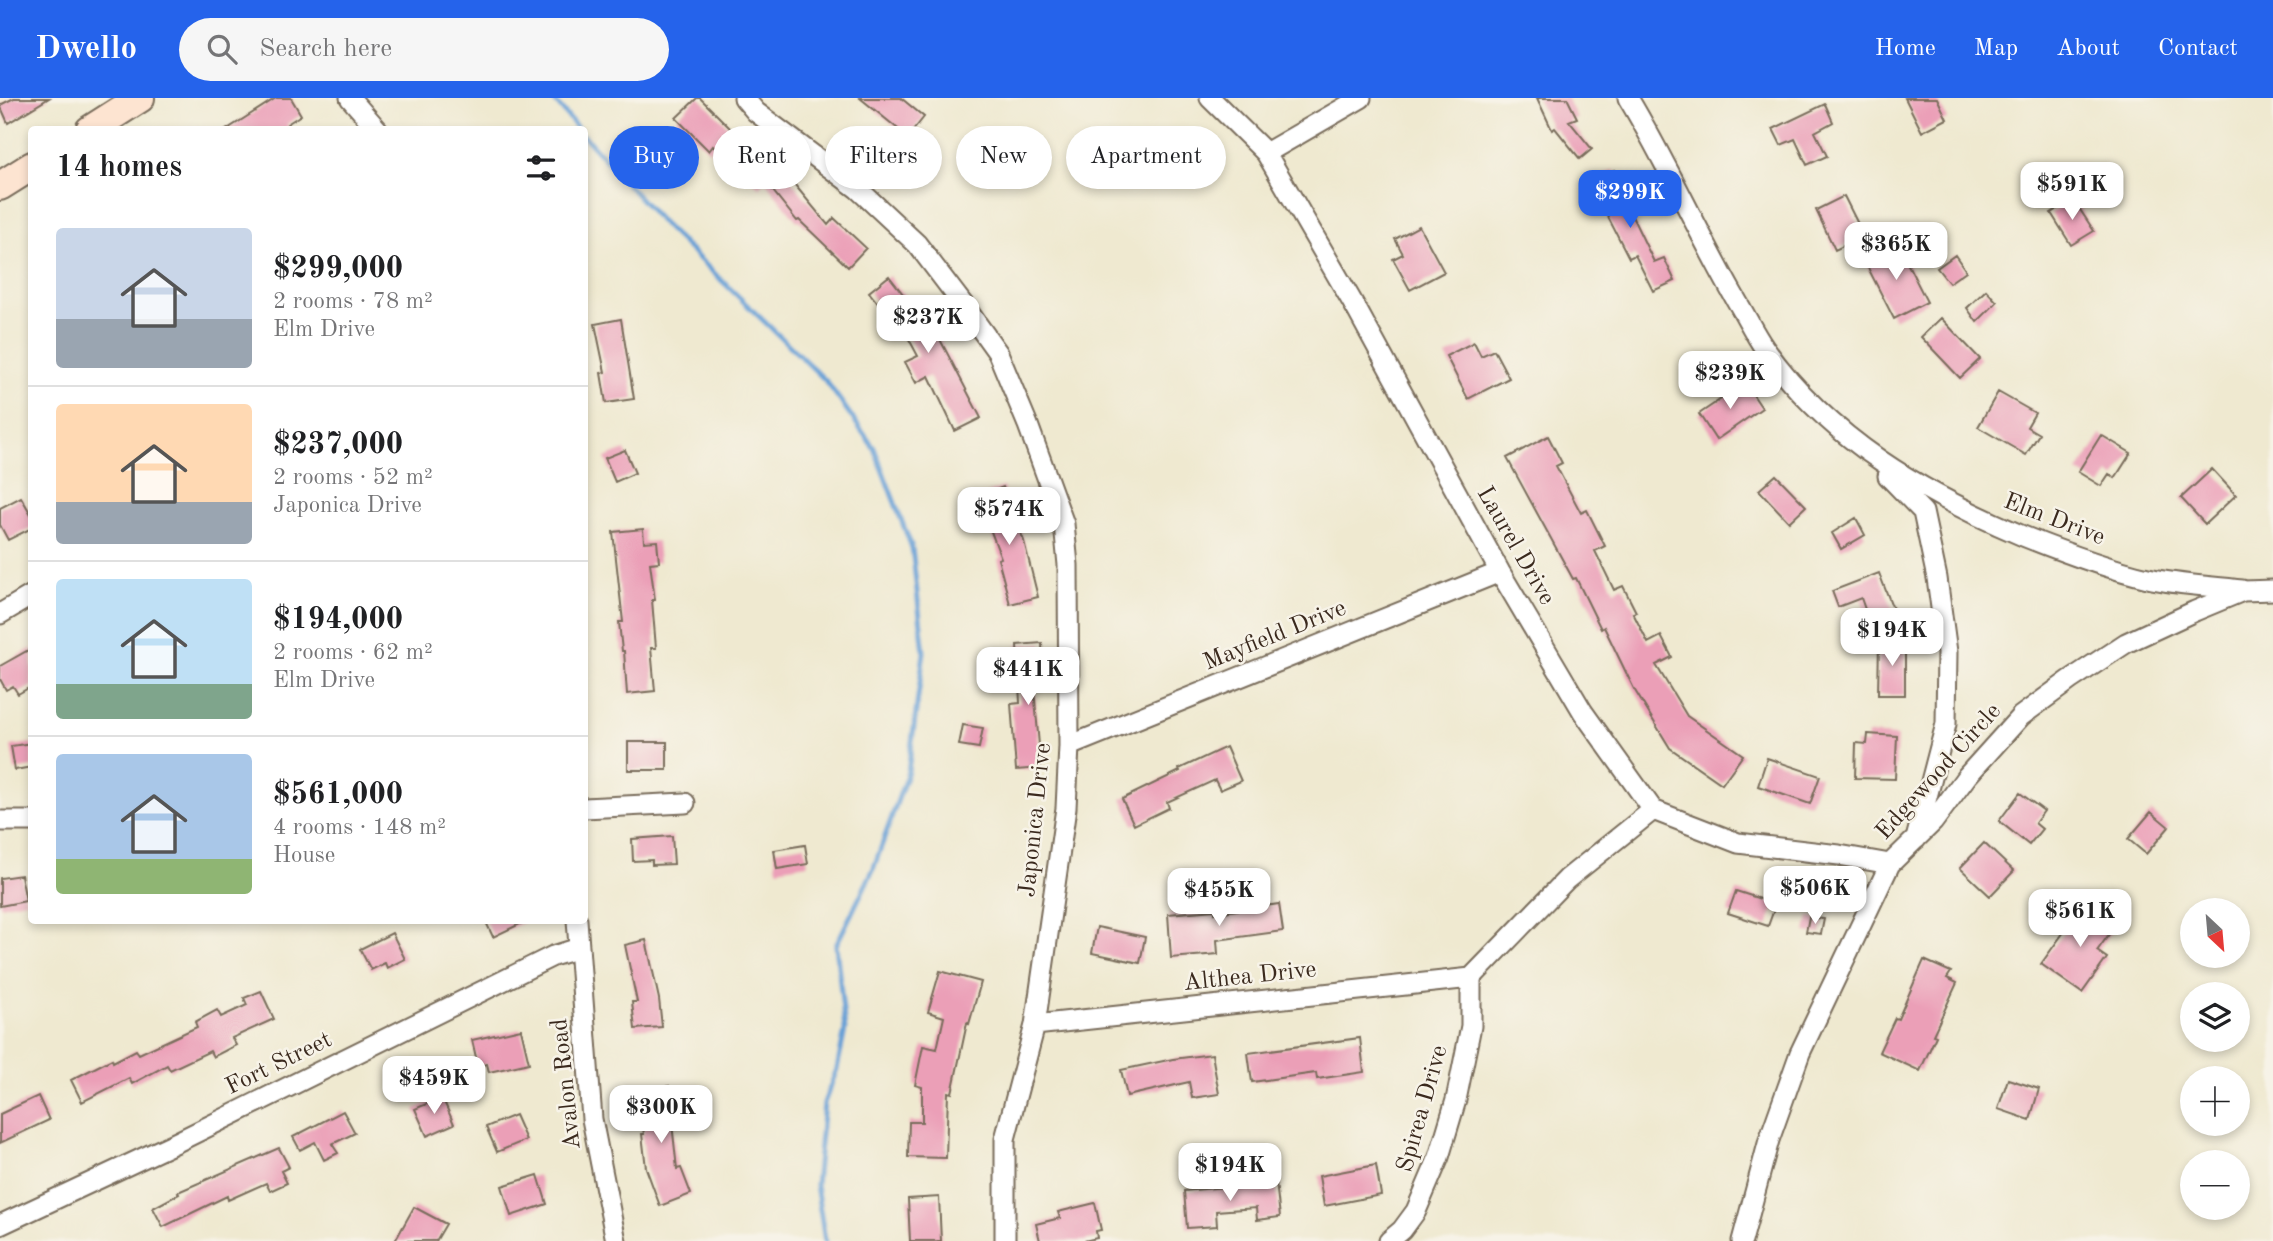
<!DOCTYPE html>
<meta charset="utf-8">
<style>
body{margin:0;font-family:"Old Standard TT",serif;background:#f6f6f6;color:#202124;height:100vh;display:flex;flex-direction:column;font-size:26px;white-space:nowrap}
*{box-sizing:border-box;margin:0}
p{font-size:23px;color:#757577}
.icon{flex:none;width:38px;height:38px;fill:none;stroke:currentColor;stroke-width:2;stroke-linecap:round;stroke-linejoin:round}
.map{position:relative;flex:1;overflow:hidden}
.sheet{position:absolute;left:28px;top:28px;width:560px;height:798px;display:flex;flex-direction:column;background:#fff;border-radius:7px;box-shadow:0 4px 10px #0003}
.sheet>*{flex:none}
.guide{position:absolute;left:609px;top:28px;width:665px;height:63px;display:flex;gap:14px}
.needle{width:46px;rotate:154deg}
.fabs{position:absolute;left:2180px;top:800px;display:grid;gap:14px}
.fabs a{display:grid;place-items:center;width:70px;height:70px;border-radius:50%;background:#fff;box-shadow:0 4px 10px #0003;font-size:35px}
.price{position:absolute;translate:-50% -60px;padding:0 16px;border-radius:14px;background:#fff;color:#222;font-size:23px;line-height:46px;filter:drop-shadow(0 2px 4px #0008)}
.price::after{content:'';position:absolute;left:50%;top:42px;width:21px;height:16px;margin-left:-10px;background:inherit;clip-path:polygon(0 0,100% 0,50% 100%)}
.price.selected{background:#2563eb;color:#fff}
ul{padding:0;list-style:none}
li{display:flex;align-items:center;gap:21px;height:175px;padding:0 28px}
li+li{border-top:2px solid #e0e0e0}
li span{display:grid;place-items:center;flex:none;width:196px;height:140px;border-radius:7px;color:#555}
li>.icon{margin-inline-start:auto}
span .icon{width:84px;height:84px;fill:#fffc;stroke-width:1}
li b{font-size:30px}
h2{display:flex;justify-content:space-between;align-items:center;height:84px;padding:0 28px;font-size:30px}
.pill{padding:0 24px;border-radius:32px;background:#fff;box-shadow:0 4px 10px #0003;font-size:24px;line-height:63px}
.pill.selected{background:#2563eb;color:#fff}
header{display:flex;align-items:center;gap:42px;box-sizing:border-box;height:98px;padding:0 35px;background:#2563eb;color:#fff}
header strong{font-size:33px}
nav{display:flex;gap:38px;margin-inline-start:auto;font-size:24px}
.search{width:490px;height:63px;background:#f6f6f6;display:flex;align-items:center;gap:18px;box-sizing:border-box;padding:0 24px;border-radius:38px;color:#757577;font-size:26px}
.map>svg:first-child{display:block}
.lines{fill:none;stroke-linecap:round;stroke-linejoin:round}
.stream{stroke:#68a0d6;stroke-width:5}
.building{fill:#eb9fb7}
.minor-casing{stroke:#7a6d5c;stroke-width:23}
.secondary-casing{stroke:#7a6d5c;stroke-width:32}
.minor{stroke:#fff;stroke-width:19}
.secondary{stroke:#fde4d1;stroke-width:28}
.labels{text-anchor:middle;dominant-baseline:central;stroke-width:5;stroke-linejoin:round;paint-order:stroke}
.street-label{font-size:24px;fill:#3b2a1e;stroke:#f7f3e8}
</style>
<header>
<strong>Dwello</strong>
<div class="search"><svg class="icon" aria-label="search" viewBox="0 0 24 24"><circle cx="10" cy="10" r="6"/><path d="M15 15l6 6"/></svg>Search here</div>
<nav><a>Home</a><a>Map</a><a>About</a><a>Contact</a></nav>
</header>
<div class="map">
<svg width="2273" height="1143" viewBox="0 0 2273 1143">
<rect width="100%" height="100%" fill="#f7f3e8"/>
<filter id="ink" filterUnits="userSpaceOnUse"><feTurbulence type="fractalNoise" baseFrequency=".0143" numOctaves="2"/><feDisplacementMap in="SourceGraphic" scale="14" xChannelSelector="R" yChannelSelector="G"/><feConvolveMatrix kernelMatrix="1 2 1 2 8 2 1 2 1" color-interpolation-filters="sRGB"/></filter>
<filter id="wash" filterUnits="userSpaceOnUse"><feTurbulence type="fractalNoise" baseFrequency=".00686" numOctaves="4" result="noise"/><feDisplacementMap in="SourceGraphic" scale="28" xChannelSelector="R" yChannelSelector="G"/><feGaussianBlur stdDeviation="1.57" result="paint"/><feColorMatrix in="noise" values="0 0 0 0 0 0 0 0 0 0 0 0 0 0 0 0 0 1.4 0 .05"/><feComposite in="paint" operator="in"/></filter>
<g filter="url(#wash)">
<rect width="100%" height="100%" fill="#efe9d0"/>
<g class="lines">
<!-- stream -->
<path class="stream" d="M552 0 579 32
M584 38 663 126 826 283 874 350 912 450 924 554 908 673 873 772 836 847 845 932 837 971 824 1005 816 1087 825 1143"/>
</g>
<g id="blocks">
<!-- building -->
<path class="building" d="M14 0H49L8 25 0 7Z
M276 0H291L301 17 287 26 290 32H226Z
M697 0H700L740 40 743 37 790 81 828 127 834 120 866 150 848 169 799 122 797 123 765 83 759 89 713 48 709 53 676 20Z
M860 0H901L924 19 908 39Z
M1537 0H1567L1577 20 1569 23 1592 51 1580 61 1555 30 1552 32Z
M1905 0H1937L1947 21 1922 34Z
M1825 6 1833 24 1815 34 1827 58 1807 67 1795 41 1781 47 1773 31Z
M1614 72 1630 106 1627 108 1654 164 1664 160 1675 183 1653 193 1635 157 1629 160 1590 84Z
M1844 98 1864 138 1835 152 1816 112Z
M2073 101 2094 133 2071 147 2051 115Z
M1419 128 1444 174 1410 192 1393 161 1403 156 1395 141Z
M1898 147 1927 204 1894 221 1865 164Z
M1955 157 1966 173 1949 185 1937 170Z
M889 178 928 228 932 226 981 320 955 333 929 278 916 285 905 264 918 258 902 228 898 231 869 194Z
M1986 192 1997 204 1977 224 1967 210Z
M1941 220 1980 261 1960 280 1921 239Z
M621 221 634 301 606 305 601 275 605 274 595 226Z
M1474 244 1481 258 1494 252 1509 280 1468 301 1446 258Z
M1745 285 1762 310 1716 342 1699 316Z
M1998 294 2035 315 2027 329 2039 336 2026 357 1978 329Z
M2101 337 2131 355 2115 380 2109 376 2101 388 2078 374Z
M1548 338 1562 365 1556 368 1581 415 1587 412 1605 448 1595 453 1614 492 1623 488 1636 514 1633 515 1648 545 1661 538 1672 559 1656 567 1687 618 1743 657 1722 686 1670 650 1634 591 1604 529 1601 531 1576 480 1573 481 1507 360Z
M625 352 635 375 615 384 605 360Z
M2212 371 2236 397 2205 426 2181 400Z
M1776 377 1806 408 1789 424 1759 392Z
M1003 389 1024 443 1038 499 1010 506 998 461 1001 460 978 399Z
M21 399 32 418V430L8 442 0 427V410Z
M1856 420 1865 437 1841 451 1832 435Z
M643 431 644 444 657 443 659 464 650 465 655 502H652L656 550H651L655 593 627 596 624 553H622L619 524H623L613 434Z
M1879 475 1893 511 1868 520 1861 500 1838 509 1832 493Z
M1879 542H1905V597H1878Z
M1042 545 1044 589 1034 590 1041 670 1016 672 1011 606 1020 605 1017 547Z
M32 550V588L18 596 13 588 6 592 0 581V568Z
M963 627 983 630 979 650 959 647Z
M1868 636 1897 638 1895 681 1855 680 1856 645 1867 646Z
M628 644H667V672H628Z
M32 645V669L15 672 11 648Z
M1226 649 1241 683 1220 692 1215 682 1167 704 1169 710 1134 727 1122 701 1180 673 1179 671Z
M1767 660 1820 678 1810 706 1758 688Z
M2020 695 2044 713 2035 725 2042 731 2029 747 1999 723Z
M2151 714 2169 729 2146 756 2128 741Z
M672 738 674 766 652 767V762L633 763 632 741Z
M1984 745 2014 773 1990 798 1960 770Z
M805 747 808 766 777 771 774 752Z
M21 777 26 803 0 808V780Z
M1736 793 1776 806 1768 828 1728 815Z
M1279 806 1283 833 1217 842 1218 856 1171 860 1168 816 1215 812V815Z
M2084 806 2115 828 2097 853 2107 860 2082 895 2041 866Z
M1809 819 1824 821 1821 836 1806 834Z
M485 822H528L493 839Z
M1097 829 1145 839 1140 865 1092 855Z
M392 835 405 861 387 870 385 865 371 872 360 851Z
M646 842 659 901 662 929 635 931 632 904H637L625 847Z
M1924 862 1951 874 1947 880 1957 885 1933 937 1936 938 1920 973 1879 954 1895 920 1898 921Z
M940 873 981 884 969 926 967 925 952 995 948 994 946 1060 908 1059 909 1024H922V989L915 987 923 948 937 951 944 919 928 914Z
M261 893 274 921 232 940 236 947 213 959 210 953 170 972 167 967 132 986 129 980 82 1004 71 982 112 961 113 964 136 952 139 956 197 929 195 924 217 912 221 919 247 907 244 900Z
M521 931 529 965 489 974 487 966 478 968 472 942Z
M1360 940 1364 974 1317 981 1316 975 1252 984 1248 955Z
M1212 956 1219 996 1192 1000 1189 984 1127 998 1121 972 1173 961Z
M2008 981 2039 991 2030 1022 1998 1011Z
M669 988 674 1016H671L677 1071 681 1070 691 1096 660 1108 646 1070 642 1036H644L637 993Z
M38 998 49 1022 0 1045V1016Z
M442 999 454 1026 427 1038 415 1011Z
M343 1013 355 1035 332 1046 338 1055 324 1062 315 1044 300 1052 293 1039Z
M515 1017 526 1042 497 1054 486 1029Z
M279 1050 289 1069 281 1073 287 1085 270 1093 266 1085 228 1102 227 1098 163 1129 153 1110 179 1096 178 1094Z
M1376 1067 1381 1097 1324 1108 1319 1078Z
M538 1077 547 1106 511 1118 502 1088Z
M1276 1084 1280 1119 1257 1122 1256 1110 1216 1113 1217 1128 1187 1130 1184 1093Z
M939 1099 941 1143H910L908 1101Z
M1095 1105 1101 1132 1096 1133 1097 1140 1084 1143H1040L1036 1126 1060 1120 1058 1114Z
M414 1109 446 1126 436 1143H395Z"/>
</g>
</g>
<g filter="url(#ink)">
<use href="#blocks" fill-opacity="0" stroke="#7a6d5c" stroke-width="2"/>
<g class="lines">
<!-- minor casing -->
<g class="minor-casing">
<path id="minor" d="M350 0 378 32
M744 0 756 14 858 91 917 146 965 209 998 255 1028 327 1064 426 1068 467 1069 648 1066 710 1035 927 1005 1041V1143
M1210 0 1266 55 1357 212 1500 474 1583 614 1653 712 1738 745 1839 757 1890 766
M1628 0C1668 66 1699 138 1738 205 1747 220 1755 237 1765 251 1830 342 1922 395 2023 438 2063 454 2105 470 2148 480 2178 487 2211 488 2242 492
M1266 55 1361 0
M1888 378 1923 414 1937 480 1947 554 1946 626 1916 741
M0 516 32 497
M1069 648 1500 474
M584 710 685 705
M0 723H32
M577 822 592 1021 616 1143
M1471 880 1567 781 1653 712
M1035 927 1471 880
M0 1127 177 1044 553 858 579 850
M1389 1143 1402 1132 1416 1113 1439 1059 1456 1002 1471 928V880
M1742 1143 1769 1042 1800 955 1890 766 1933 724 1967 678 2021 618 2070 582 2126 545 2195 513 2243 493 2273 492"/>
</g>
<!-- secondary casing -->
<g class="secondary-casing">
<path id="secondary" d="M90 32 140 0
M0 88 32 68"/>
</g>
<!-- minor -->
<use href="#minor" class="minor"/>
<!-- secondary -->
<use href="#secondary" class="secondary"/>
</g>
</g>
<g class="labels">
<!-- street labels -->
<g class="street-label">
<text transform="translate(2054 422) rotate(21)">Elm Drive</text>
<text transform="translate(1515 448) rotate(60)">Laurel Drive</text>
<text transform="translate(1275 538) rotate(-22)">Mayfield Drive</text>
<text transform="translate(1939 674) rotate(-48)">Edgewood Circle</text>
<text transform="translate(1036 722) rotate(-84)">Japonica Drive</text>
<text transform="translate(1250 879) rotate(-6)">Althea Drive</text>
<text transform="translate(279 966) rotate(-26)">Fort Street</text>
<text transform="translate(567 986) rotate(-96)">Avalon Road</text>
<text transform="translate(1423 1011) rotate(-74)">Spirea Drive</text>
</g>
</g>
</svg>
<div class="fabs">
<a><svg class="needle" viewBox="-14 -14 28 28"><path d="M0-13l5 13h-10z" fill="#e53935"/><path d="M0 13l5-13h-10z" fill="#757577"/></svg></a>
<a><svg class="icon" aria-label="layers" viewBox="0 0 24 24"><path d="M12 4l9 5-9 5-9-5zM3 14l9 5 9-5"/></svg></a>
<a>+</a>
<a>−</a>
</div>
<b class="price" style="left:2072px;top:124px">$591K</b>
<b class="price selected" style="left:1630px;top:132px">$299K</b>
<b class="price" style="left:1896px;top:184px">$365K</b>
<b class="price" style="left:928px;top:257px">$237K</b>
<b class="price" style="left:1730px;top:313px">$239K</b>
<b class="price" style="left:1009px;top:449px">$574K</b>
<b class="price" style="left:1892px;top:570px">$194K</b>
<b class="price" style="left:1028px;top:609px">$441K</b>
<b class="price" style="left:1815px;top:828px">$506K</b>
<b class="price" style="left:1219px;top:830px">$455K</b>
<b class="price" style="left:2080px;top:851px">$561K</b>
<b class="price" style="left:434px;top:1018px">$459K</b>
<b class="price" style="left:661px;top:1047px">$300K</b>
<b class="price" style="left:1230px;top:1105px">$194K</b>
<div class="guide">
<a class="pill selected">Buy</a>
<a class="pill">Rent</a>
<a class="pill">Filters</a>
<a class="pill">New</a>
<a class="pill">Apartment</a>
</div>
<section class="sheet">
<h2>14 homes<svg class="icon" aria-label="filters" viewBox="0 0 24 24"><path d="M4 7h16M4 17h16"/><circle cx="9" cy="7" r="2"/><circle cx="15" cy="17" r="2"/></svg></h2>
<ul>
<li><span style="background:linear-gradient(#c9d6e8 65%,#9aa5b1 0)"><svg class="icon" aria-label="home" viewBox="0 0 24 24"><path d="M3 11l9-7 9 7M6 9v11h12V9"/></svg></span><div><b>$299,000</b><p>2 rooms · 78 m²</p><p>Elm Drive</p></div></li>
<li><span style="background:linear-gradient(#ffd9b3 70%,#9aa5b1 0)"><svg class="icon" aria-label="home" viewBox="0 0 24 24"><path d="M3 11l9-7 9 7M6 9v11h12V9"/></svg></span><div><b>$237,000</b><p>2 rooms · 52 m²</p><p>Japonica Drive</p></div></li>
<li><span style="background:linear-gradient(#bfe0f5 75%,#7fa58c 0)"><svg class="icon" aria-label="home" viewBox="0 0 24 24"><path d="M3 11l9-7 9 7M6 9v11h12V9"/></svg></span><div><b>$194,000</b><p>2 rooms · 62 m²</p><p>Elm Drive</p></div></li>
<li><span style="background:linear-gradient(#a9c7e8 75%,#8fb573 0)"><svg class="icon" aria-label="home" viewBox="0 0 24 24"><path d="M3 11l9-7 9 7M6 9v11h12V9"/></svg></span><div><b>$561,000</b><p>4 rooms · 148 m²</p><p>House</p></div></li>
</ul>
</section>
</div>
